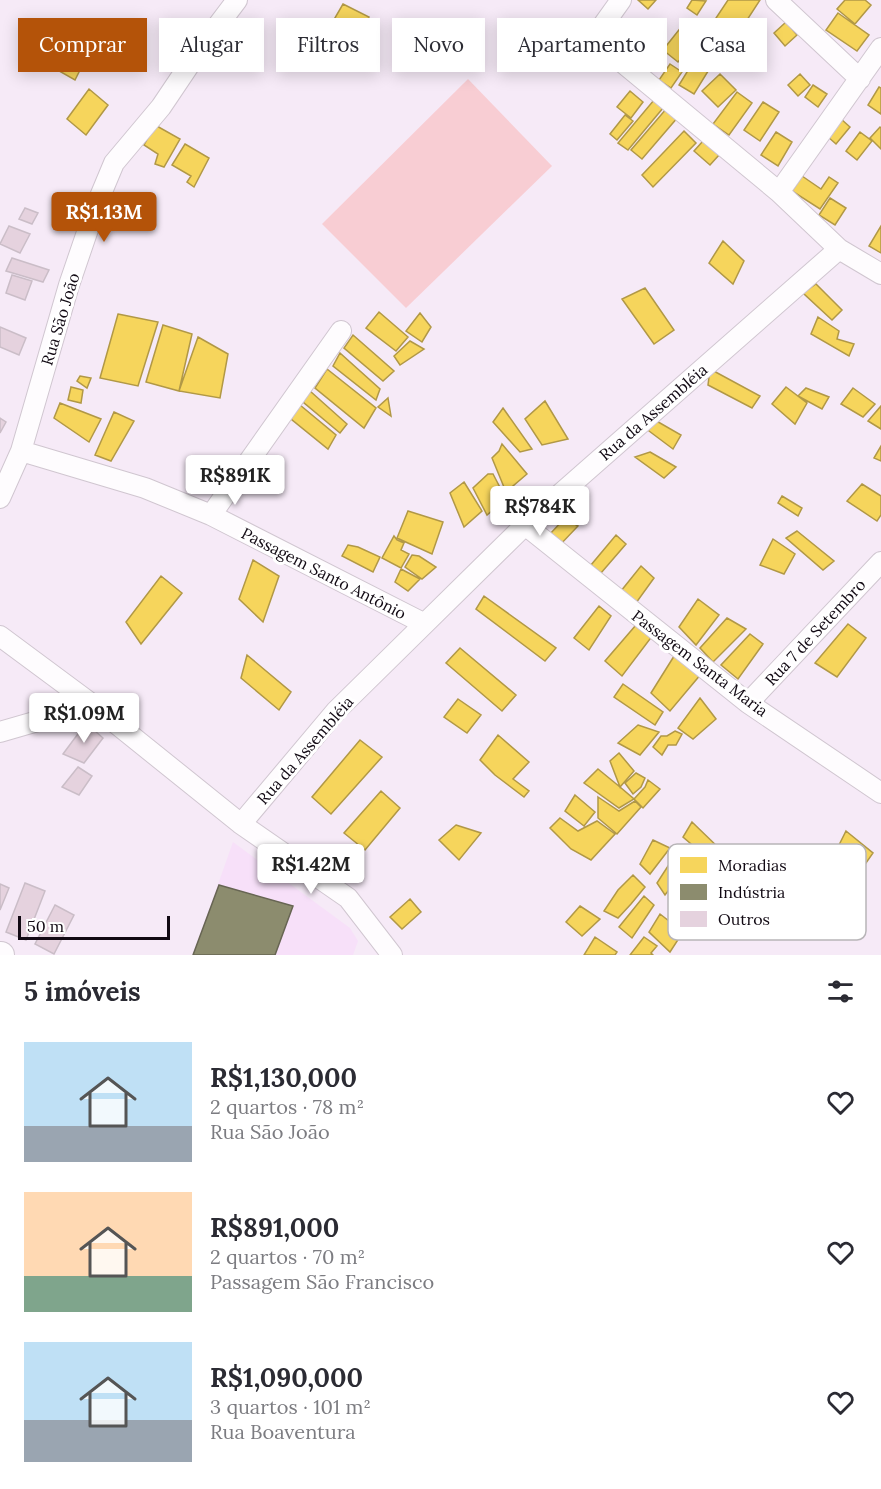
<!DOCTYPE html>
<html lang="pt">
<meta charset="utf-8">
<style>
body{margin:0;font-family:Lora,serif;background:#f7f7f7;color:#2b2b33;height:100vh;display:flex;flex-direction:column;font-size:22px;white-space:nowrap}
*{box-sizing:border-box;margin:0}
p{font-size:20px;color:#7c7c81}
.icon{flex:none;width:33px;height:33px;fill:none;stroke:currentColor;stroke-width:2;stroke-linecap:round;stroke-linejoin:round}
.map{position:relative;height:955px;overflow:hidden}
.drawer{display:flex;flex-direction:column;background:#fff;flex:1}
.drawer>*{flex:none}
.guide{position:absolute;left:18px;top:18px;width:846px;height:54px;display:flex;gap:12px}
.scale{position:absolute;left:18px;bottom:15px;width:152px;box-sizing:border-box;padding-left:6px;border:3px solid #110913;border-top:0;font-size:16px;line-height:21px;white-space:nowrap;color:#110913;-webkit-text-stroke:4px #fff;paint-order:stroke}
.price{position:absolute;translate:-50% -51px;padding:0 14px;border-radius:6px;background:#fff;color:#222;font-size:20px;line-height:39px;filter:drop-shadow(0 2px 3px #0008)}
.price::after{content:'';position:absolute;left:50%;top:36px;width:18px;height:14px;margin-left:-9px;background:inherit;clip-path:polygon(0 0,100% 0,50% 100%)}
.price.on{background:#b45309;color:#fff}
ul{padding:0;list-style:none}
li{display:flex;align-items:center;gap:18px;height:150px;padding:0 24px}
li span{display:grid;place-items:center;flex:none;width:168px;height:120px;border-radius:0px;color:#555}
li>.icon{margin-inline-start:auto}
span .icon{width:72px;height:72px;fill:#fffc;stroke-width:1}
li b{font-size:26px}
h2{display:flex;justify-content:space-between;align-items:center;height:72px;padding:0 24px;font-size:26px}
.tag{padding:0 21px;border-radius:0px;background:#fff;box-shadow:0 3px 15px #0003;font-size:21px;line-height:54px}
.tag.on{background:#b45309;color:#fff}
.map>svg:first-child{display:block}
.built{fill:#f7e0f9}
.green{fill:#f8cdd3}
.homes{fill:#f6d55c;stroke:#b19846;stroke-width:1.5}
.industry{fill:#8c8c6e;stroke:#676553;stroke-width:1.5}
.building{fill:#e5d2de;stroke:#cabdc7;stroke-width:1.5}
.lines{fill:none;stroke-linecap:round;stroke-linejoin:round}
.minor-casing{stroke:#d0c6d0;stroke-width:22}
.tertiary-casing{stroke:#d0c6d0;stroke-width:28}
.minor{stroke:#fefcfe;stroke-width:20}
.tertiary{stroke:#fefcfe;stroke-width:26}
.labels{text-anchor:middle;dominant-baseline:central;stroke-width:6;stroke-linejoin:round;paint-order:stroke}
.street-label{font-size:16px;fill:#110913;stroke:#fff}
.key{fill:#fff;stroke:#b8b5b8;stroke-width:1.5}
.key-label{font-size:16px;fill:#110913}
</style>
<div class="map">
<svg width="881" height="955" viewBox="0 0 881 955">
<rect width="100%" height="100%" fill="#f6eaf7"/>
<!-- built -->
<path class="built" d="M233 842 350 928 358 941 353 955H193Z"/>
<!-- green -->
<path class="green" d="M468 79 552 166 406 308 322 224Z"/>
<!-- homes -->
<path class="homes" d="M638 0H656L648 9Z
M692 0 706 1 697 15 687 8Z
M728 0H760L723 57 700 42Z
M845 0H865L871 5 855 24 837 9Z
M343 4 369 17 337 67 314 54Z
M838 13 869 35 857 51 826 30Z
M786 22 797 35 785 46 774 33Z
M644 23 655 31 641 49 630 41Z
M682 26 697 39 678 62 663 50Z
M50 37 86 58 75 80 38 59Z
M703 46 718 55 694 94 679 85Z
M670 64 682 72 671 88 659 80Z
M720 74 736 90 718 107 702 91Z
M800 74 810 85 798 96 788 85Z
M813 85 827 94 818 107 805 97Z
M879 87 881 88V114L868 105Z
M89 89 108 105 86 135 67 119Z
M630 91 643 102 631 118 617 107Z
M737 92 752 103 729 135 713 124Z
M654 100 663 108 628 150 618 143Z
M763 102 779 112 760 141 744 130Z
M667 108 678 117 642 159 631 150Z
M625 115 633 121 617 140 610 134Z
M841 119 850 127 836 144 827 136Z
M155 125 180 139 164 167 155 164 158 154 144 145Z
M880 127 881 128V149L870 138Z
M684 131 696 143 653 187 642 175Z
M776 132 792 142 778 166 761 155Z
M860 132 872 141 857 160 846 151Z
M703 141 719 155 710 165 694 151Z
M185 144 209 158 194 187 187 182 191 176 172 165Z
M802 176 821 189 829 177 838 183 820 209 792 191Z
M830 198 846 208 835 225 819 215Z
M881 226V253L869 246Z
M723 241 744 261 733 284 709 263Z
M816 284 842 310 832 320 803 293Z
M645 288 674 330 654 344 622 299Z
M379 312 408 337 396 351 366 328Z
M420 313 431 327 422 342 406 331Z
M118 314 158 322 138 386 100 378Z
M818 317 839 331 837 339 854 344 849 356 811 334Z
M163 325 192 334 179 391 146 382Z
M353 335 394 371 383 381 344 348Z
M198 337 228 354 220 398 179 391Z
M410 341 424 349 400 365 394 356Z
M340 353 380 389 376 400 333 366Z
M327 369 376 408 364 428 315 388Z
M710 369 760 396 752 408 708 385Z
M80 376 91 378 87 388 77 381Z
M71 387 83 390 81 403 68 400Z
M786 387 807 403 795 424 772 404Z
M806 388 829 397 822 409 798 396Z
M853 388 875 404 863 417 841 404Z
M310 391 347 424 340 433 303 402Z
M388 398 391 416 378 407Z
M545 401 568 439 542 445 525 419Z
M60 403 101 419 89 442 54 418Z
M300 405 336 435 328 449 291 419Z
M881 406V429L868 421Z
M503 408 532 449 520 452 493 422Z
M114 412 134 421 111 461 95 455Z
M653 419 681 435 673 449 645 428Z
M502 444 527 474 506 492 492 458 499 451Z
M881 446V461L874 458Z
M650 452 676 467 664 478 635 457Z
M488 474H493L506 499 487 515 473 488Z
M464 482 482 511 464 527 450 493Z
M862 484 881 496V515L877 521 847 501Z
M782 496 802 508 798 516 778 503Z
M408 511 443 522 432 554 397 538Z
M565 518 578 526 559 546 549 535Z
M797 531 834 561 823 570 786 538Z
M616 535 626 544 601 573 591 565Z
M394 536 397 540 404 543 401 550 409 554 401 568 382 558Z
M773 539 795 554 784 574 760 565Z
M348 545 358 547 380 557 373 572 342 556Z
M412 555 419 556 436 567 422 579 405 567Z
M253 560 279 576 263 622 239 599Z
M641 566 654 578 636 603 621 591Z
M401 569 420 579 408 591 395 582Z
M161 576 182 593 141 644 126 622Z
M484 596 556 648 545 661 476 609Z
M698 599 719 615 696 645 679 627Z
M599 606 611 616 589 650 574 638Z
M727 618 746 629 713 662 700 648Z
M848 624 866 638 837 677 815 663Z
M636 625 653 635 622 676 605 661Z
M750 634 763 644 738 679 721 665Z
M460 648 516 695 502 711 446 663Z
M676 653 701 674 670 711 651 693Z
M247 655 291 692 279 710 241 678Z
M623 684 663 712 655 725 614 697Z
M700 698 716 719 693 739 678 728Z
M458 699 481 715 467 733 444 717Z
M638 725 659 732 640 755 618 743Z
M675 731 682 734 676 745H668L662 755 653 747 661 736H667Z
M498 735 529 762 513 779 529 791 524 797 495 775 480 760Z
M360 740 382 757 331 814 312 797Z
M619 753 634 771 620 787 610 761Z
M598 769 620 787 634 799 619 808 584 783Z
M636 773 645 778 641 787 633 794 625 783Z
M648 780 660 789 643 808 634 799 645 787Z
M381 791 400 808 365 850 344 833Z
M575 795 595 812 584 826 565 811Z
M598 797 619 811 635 801 641 807 617 834 598 818Z
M560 818 578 831 597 821 615 834 591 860 571 849 550 828Z
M692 822 721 850 705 873 704 855 683 837Z
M456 825 481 833 459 860 439 840Z
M846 831 873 853 866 863 839 845Z
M653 840 670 848 650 874 640 864Z
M679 849 690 862 665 895 657 883Z
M633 875 645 887 631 904 618 918 604 911 618 890Z
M644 896 654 905 632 938 619 927Z
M410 899 421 912 402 929 390 917Z
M580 906 600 919 582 936 566 922Z
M660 914 683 932 670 952 649 932Z
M595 937 617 952 615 955H584Z
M644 937 657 946 651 953 653 955H630Z"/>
<!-- industry -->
<path class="industry" d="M219 885 293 906 275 955H193Z"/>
<!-- building -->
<path class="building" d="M25 208 38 213 32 224 19 219Z
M9 226 30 234 20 253 0 244Z
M12 258 49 270 43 282 6 271Z
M12 275 32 281 25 300 6 293Z
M0 327 26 338 19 355 0 347Z
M0 418 6 422 0 433Z
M86 723 103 738 84 763 63 754Z
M78 767 92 776 79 795 62 787Z
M25 883 45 891 26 940 6 932Z
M0 884 9 888 0 910Z
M55 905 74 915 54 954 35 944Z"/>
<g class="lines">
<!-- minor casing -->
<g class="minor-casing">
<path id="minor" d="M621 0 601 28 599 39 605 48 779 192 839 249 881 274
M776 0 860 79
M779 192 881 48
M21 451 145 488 211 515 423 623
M0 498 21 451 69 285 96 206 114 163 161 107 200 49 237 0
M211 515 341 331
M525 525 748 703 881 793
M0 636 93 705 241 824 348 898 392 955
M748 703 881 562
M0 732 93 705
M241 824 336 711 525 525 839 249"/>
</g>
<!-- tertiary casing -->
<g class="tertiary-casing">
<path id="tertiary" d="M0 955H1"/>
</g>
<!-- minor -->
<use href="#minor" class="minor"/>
<!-- tertiary -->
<use href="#tertiary" class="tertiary"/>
</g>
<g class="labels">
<!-- street labels -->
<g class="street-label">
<text transform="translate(60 319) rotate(-73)">Rua São João</text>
<text transform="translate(653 412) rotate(-41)">Rua da Assembléia</text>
<text transform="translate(324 573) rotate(27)">Passagem Santo Antônio</text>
<text transform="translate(815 632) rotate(-47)">Rua 7 de Setembro</text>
<text transform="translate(700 663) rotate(37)">Passagem Santa Maria</text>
<text transform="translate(305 750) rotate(-49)">Rua da Assembléia</text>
</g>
</g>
<!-- legend -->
<rect x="668" y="844" width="198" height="96" rx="9" class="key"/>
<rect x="680" y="857" width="27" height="16" fill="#f6d55c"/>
<rect x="680" y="884" width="27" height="16" fill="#8c8c6e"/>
<rect x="680" y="911" width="27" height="16" fill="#e5d2de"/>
<g class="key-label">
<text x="718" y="871">Moradias</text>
<text x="718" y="898">Indústria</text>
<text x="718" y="925">Outros</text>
</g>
</svg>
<div class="scale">50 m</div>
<b class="price on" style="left:104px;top:243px">R$1.13M</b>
<b class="price" style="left:235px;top:506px">R$891K</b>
<b class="price" style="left:540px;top:537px">R$784K</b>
<b class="price" style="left:84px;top:744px">R$1.09M</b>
<b class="price" style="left:311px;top:895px">R$1.42M</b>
<div class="guide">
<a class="tag on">Comprar</a>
<a class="tag">Alugar</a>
<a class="tag">Filtros</a>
<a class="tag">Novo</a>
<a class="tag">Apartamento</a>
<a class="tag">Casa</a>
</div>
</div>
<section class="drawer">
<h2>5 imóveis<svg class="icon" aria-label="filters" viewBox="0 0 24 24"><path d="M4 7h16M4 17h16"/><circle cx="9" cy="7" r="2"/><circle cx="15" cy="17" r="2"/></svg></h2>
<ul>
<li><span style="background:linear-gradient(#bfe0f5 70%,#9aa5b1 0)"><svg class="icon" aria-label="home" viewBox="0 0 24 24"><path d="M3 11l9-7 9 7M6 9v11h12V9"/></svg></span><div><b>R$1,130,000</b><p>2 quartos · 78 m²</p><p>Rua São João</p></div><svg class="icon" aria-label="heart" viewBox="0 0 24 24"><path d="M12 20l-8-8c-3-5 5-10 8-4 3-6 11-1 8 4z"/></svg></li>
<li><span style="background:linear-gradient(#ffd9b3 70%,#7fa58c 0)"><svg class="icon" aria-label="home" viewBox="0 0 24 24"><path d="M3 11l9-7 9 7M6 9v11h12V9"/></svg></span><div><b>R$891,000</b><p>2 quartos · 70 m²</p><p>Passagem São Francisco</p></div><svg class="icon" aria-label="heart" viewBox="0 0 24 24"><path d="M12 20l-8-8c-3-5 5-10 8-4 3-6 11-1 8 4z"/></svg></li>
<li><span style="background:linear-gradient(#bfe0f5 65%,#9aa5b1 0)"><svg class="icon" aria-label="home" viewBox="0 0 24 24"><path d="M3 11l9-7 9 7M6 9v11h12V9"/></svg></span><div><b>R$1,090,000</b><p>3 quartos · 101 m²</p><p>Rua Boaventura</p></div><svg class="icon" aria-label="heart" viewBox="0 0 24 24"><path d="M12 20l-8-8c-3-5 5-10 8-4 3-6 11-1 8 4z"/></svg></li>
</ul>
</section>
